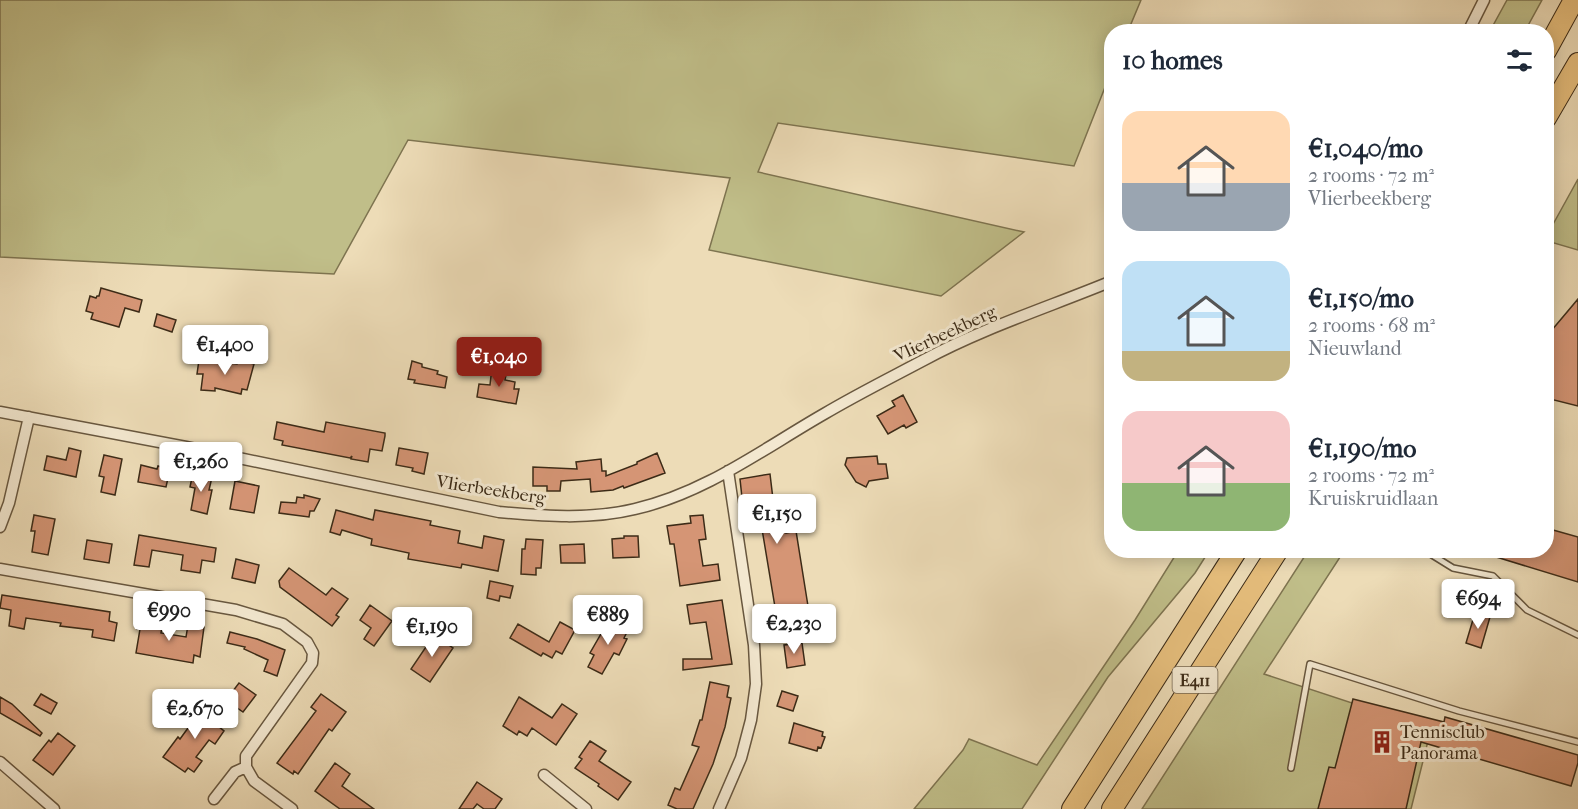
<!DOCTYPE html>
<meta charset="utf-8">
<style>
body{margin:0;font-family:"IM FELL French Canon",serif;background:#f6f6f7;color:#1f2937;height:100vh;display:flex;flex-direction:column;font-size:22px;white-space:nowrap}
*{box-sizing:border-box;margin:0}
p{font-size:20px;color:#747a83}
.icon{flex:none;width:33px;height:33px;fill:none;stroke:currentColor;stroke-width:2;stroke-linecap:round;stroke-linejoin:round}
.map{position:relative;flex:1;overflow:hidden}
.panel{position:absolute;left:1104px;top:24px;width:450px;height:534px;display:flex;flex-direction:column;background:#fff;border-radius:24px;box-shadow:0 3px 15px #0003}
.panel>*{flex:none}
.price{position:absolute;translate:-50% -51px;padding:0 14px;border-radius:6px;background:#fff;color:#222;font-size:20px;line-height:39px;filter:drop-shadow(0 2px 3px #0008)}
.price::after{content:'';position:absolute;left:50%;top:36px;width:18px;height:14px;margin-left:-9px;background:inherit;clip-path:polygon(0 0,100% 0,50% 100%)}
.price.current{background:#8f2418;color:#fff}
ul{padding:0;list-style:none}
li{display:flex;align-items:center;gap:18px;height:150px;padding:0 18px}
li span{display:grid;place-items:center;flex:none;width:168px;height:120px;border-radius:18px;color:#555}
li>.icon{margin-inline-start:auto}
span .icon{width:72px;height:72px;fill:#fffc;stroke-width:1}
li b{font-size:26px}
h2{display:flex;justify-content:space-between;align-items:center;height:72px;padding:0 18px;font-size:26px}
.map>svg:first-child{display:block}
.green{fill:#c0be89;stroke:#7e7450;stroke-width:1.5}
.building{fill:#d59575;stroke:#3c2b17;stroke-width:1.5}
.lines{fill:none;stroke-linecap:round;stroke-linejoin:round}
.lane-casing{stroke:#68573f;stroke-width:8}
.street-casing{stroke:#68573f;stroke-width:13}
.highway-casing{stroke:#3c2b17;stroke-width:22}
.lane{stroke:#f3e8d0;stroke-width:5}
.street{stroke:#f3e8d0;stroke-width:10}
.highway{stroke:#e6be7c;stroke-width:20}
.labels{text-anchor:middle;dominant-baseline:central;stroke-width:6;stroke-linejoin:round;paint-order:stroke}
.shield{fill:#f3e8d0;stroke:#73644e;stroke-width:1.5}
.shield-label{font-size:16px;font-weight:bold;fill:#3c2b17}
.street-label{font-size:18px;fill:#3c2b17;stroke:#f3e8d0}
.poi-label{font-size:18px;fill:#3c2b17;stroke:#f3e8d0;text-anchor:start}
</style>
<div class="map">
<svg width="1578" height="809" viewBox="0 0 1578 809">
<rect width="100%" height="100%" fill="#eddcb7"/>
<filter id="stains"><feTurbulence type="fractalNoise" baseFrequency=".00333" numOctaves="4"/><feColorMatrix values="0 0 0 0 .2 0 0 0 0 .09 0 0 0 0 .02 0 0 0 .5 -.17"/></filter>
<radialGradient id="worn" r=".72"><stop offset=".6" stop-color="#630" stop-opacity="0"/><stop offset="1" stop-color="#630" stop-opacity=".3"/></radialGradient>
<!-- green -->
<path class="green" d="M0 0H1141L1128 31 1112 32 1111 72 1074 166 778 123 758 172 1024 232 941 296 709 250 730 178 408 140 334 274 0 257Z
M1507 0H1542L1525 31H1490Z
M1578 179V250L1547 241 1546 237Z
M1178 551H1209L1195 573 1108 677 1022 809H914L963 750 969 739 1037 765 1135 620Z
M1308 551H1344L1264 674 1431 729 1411 809H1142Z"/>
<!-- building -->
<path class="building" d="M101 288 142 300 139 312 125 308 119 327 91 319 93 313 86 311 90 296 96 298 97 296H99Z
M1578 299V406L1546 398V337Z
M157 314 176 320 172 332 154 326Z
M199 360 237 364 238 360 254 364 247 390 242 389 241 394 215 388V391L201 390 203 374H197Z
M412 361 422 364V367L438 371 437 374 447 377 445 388 414 383 415 380 408 379Z
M492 367 507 369 505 380 515 382 514 389H519L516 404 477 397 479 384 490 385Z
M903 395 917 422 906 428 904 425 888 434 877 416 895 406 892 401Z
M277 422 324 432 326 422 385 433V436L382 451 370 449 368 462 351 459 352 456 350 458 282 445 283 441 274 439Z
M69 448 81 451 76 477 44 470 47 456 66 460Z
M399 448 428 453 424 474 412 471 413 468 396 465Z
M657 453 665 473 624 488 623 486 613 490 591 492 590 479 561 481 560 491H547V486H533V467L577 469 576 462 601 459 602 471H606V476L637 464V462Z
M104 455 122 459 115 495 101 492 104 477 99 476Z
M877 456 878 464H886L888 478 869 481 866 487 856 482 845 465 847 458Z
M141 465 157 469 158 466 170 469 166 487 138 482Z
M193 473 212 477 209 490H212L207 514 191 510 195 488 190 487Z
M770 474 775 516 784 515 786 533 796 531 808 606 777 610V607H775L758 505 743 507 740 479Z
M235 481 259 486 254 513 230 509Z
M304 495 320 499 314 511H310L309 517 279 513 281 502 296 503 297 497 304 498Z
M336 510 373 520 375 510 431 521 430 525 460 531 458 543 482 548 484 536 504 540 498 571 462 564 461 568 408 559 409 553 371 545 372 539 342 530 340 535 330 532Z
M34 515 55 519 48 555 32 552 35 531H31Z
M703 515 706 539 699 540 703 566 718 564 720 580 680 586 674 544H670L667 526 691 523 690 516Z
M1546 528 1578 537V582L1483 553V550H1546Z
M139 535 216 548 214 562 202 560 200 573 181 570 183 555 152 550 149 567 134 565Z
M624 536H638L639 557 613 558 612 539 624 538Z
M526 539 543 540 541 568H536V575L521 574 522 549H525Z
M87 540 112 544 109 563 84 559Z
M584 544 585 563H561L560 545Z
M236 559 259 565 255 583 232 578Z
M289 568 326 595 332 588 348 599 336 615 339 617 332 626 280 587 279 581Z
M490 581 513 586 510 598 500 596 499 601 487 598Z
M2 595 110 612 109 621 117 623 114 641 92 637 93 630 60 626 61 623 26 618 24 629 9 626 11 610 0 608Z
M722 600 732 664 683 670V659H712L706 622 690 624 687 605Z
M370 605 392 621 374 646 364 639 371 628 360 620Z
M1475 613 1490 617 1481 648 1466 643Z
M139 616 152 618 151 625 162 627 161 633 186 637 188 625 204 627 200 657 194 655 193 663 136 653 140 629H137Z
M609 620 628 630 624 638 627 639 619 655 614 653 602 674 588 667 594 655 590 653Z
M560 622 575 630 562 654 556 651 552 658 543 653 541 656 510 638 518 624 549 642Z
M230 632 257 639 285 650 277 676 264 671 268 660 244 649 245 647 227 643Z
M434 635 453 648 430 682 411 669Z
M802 643 805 665 787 668 784 645Z
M710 682 729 686 727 697 731 698 725 727 713 764 693 809H677L668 805 675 788 680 790 699 747 692 745 700 720H702Z
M239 683 256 695 243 712 226 700Z
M782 691 798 696 793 711 777 706Z
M41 694 57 703 51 714 34 705Z
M321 694 346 712 332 731 329 729 298 774 294 771 293 774 277 763 316 711 311 707Z
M0 697 12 704 42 733 40 736 0 713Z
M519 697 552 718 562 704 577 714 556 745 532 728 527 736 519 731 517 735 503 726Z
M1353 699 1444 722 1445 717 1578 755V763L1571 786 1421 742 1406 809H1318L1329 767 1335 768Z
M201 701 217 714 212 721 224 731 215 744 209 740 196 757 202 761 194 772 188 768 185 772 163 757 178 737 180 739 199 713 194 710Z
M794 723 823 732 822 736 825 737 821 748 818 747 817 751 789 743Z
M58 733 75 746 53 775 33 760 49 740 51 742Z
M590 741 606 751 599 761 631 782 618 800 598 786 599 784 575 768 582 759 579 757Z
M335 763 350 774 342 786 374 809H340L315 791Z
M477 782 502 799 495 809H484L477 804 473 809H459Z"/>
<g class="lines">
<!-- lane casing -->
<g class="lane-casing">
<path id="lane" d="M1424 550 1453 568 1493 576 1527 610 1578 635
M1291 768 1310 664 1459 711 1578 742"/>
</g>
<!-- street casing -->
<g class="street-casing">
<path id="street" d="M1468 32 1484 0
M0 412 186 447 499 512C544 516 590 520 635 509 705 493 763 449 824 414 856 395 890 378 924 360 983 328 1049 307 1112 281
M0 527 9 503 29 417
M0 569 236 610 283 624 307 642 313 653 312 663 246 756V767L235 772 214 799
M0 762 54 809
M246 767 254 781 292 809
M544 775 586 809
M719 809 741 758 751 720 756 684 754 645 728 471"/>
</g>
<!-- highway casing -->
<g class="highway-casing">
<path id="highway" d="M1546 51 1574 0
M1546 118 1578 63
M1072 809 1237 550
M1112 809 1278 550"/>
</g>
<!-- lane -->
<use href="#lane" class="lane"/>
<!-- street -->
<use href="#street" class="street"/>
<!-- highway -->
<use href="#highway" class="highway"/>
</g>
<!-- icons -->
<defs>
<g id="building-bare" transform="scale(1.8)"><path d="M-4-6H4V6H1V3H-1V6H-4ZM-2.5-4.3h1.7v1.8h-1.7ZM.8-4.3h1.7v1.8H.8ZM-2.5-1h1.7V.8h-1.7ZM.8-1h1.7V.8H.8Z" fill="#8f2418" stroke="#f3e8d0" stroke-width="2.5" paint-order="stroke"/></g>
</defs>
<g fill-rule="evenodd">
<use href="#building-bare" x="1382" y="742"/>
</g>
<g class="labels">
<!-- shield labels -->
<rect class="shield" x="1172.5" y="667" width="45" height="26" rx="4.5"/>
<g class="shield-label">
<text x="1195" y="680">E411</text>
</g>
<!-- street labels -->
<g class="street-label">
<text transform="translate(945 334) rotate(-25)">Vlierbeekberg</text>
<text transform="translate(491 490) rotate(9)">Vlierbeekberg</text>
</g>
<!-- poi labels -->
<g class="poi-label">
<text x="1400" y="732">Tennisclub<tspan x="1400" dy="21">Panorama</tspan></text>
</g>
</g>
<rect width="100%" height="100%" filter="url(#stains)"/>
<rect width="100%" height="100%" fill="url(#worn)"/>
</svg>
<b class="price" style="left:225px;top:376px">€1,400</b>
<b class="price current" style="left:499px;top:388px">€1,040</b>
<b class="price" style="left:201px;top:493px">€1,260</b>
<b class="price" style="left:777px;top:545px">€1,150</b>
<b class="price" style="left:1478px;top:630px">€694</b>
<b class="price" style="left:169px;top:642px">€990</b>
<b class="price" style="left:608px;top:646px">€889</b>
<b class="price" style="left:794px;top:655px">€2,230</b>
<b class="price" style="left:432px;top:658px">€1,190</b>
<b class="price" style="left:195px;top:740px">€2,670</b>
<section class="panel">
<h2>10 homes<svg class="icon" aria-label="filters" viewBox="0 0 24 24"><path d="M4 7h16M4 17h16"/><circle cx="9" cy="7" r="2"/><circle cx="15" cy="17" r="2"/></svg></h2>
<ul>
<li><span style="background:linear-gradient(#ffd9b3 60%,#9aa5b1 0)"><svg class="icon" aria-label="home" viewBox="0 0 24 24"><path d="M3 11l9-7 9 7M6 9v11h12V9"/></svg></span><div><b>€1,040/mo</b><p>2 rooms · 72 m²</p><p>Vlierbeekberg</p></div></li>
<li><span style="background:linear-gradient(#bfe0f5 75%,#c2b280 0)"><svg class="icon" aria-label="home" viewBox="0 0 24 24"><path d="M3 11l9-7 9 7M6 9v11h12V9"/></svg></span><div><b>€1,150/mo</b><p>2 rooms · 68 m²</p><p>Nieuwland</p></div></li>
<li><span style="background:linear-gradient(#f6c9c9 60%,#8fb573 0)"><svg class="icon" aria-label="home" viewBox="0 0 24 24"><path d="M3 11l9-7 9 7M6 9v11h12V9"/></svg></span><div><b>€1,190/mo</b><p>2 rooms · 72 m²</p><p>Kruiskruidlaan</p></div></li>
</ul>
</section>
</div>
